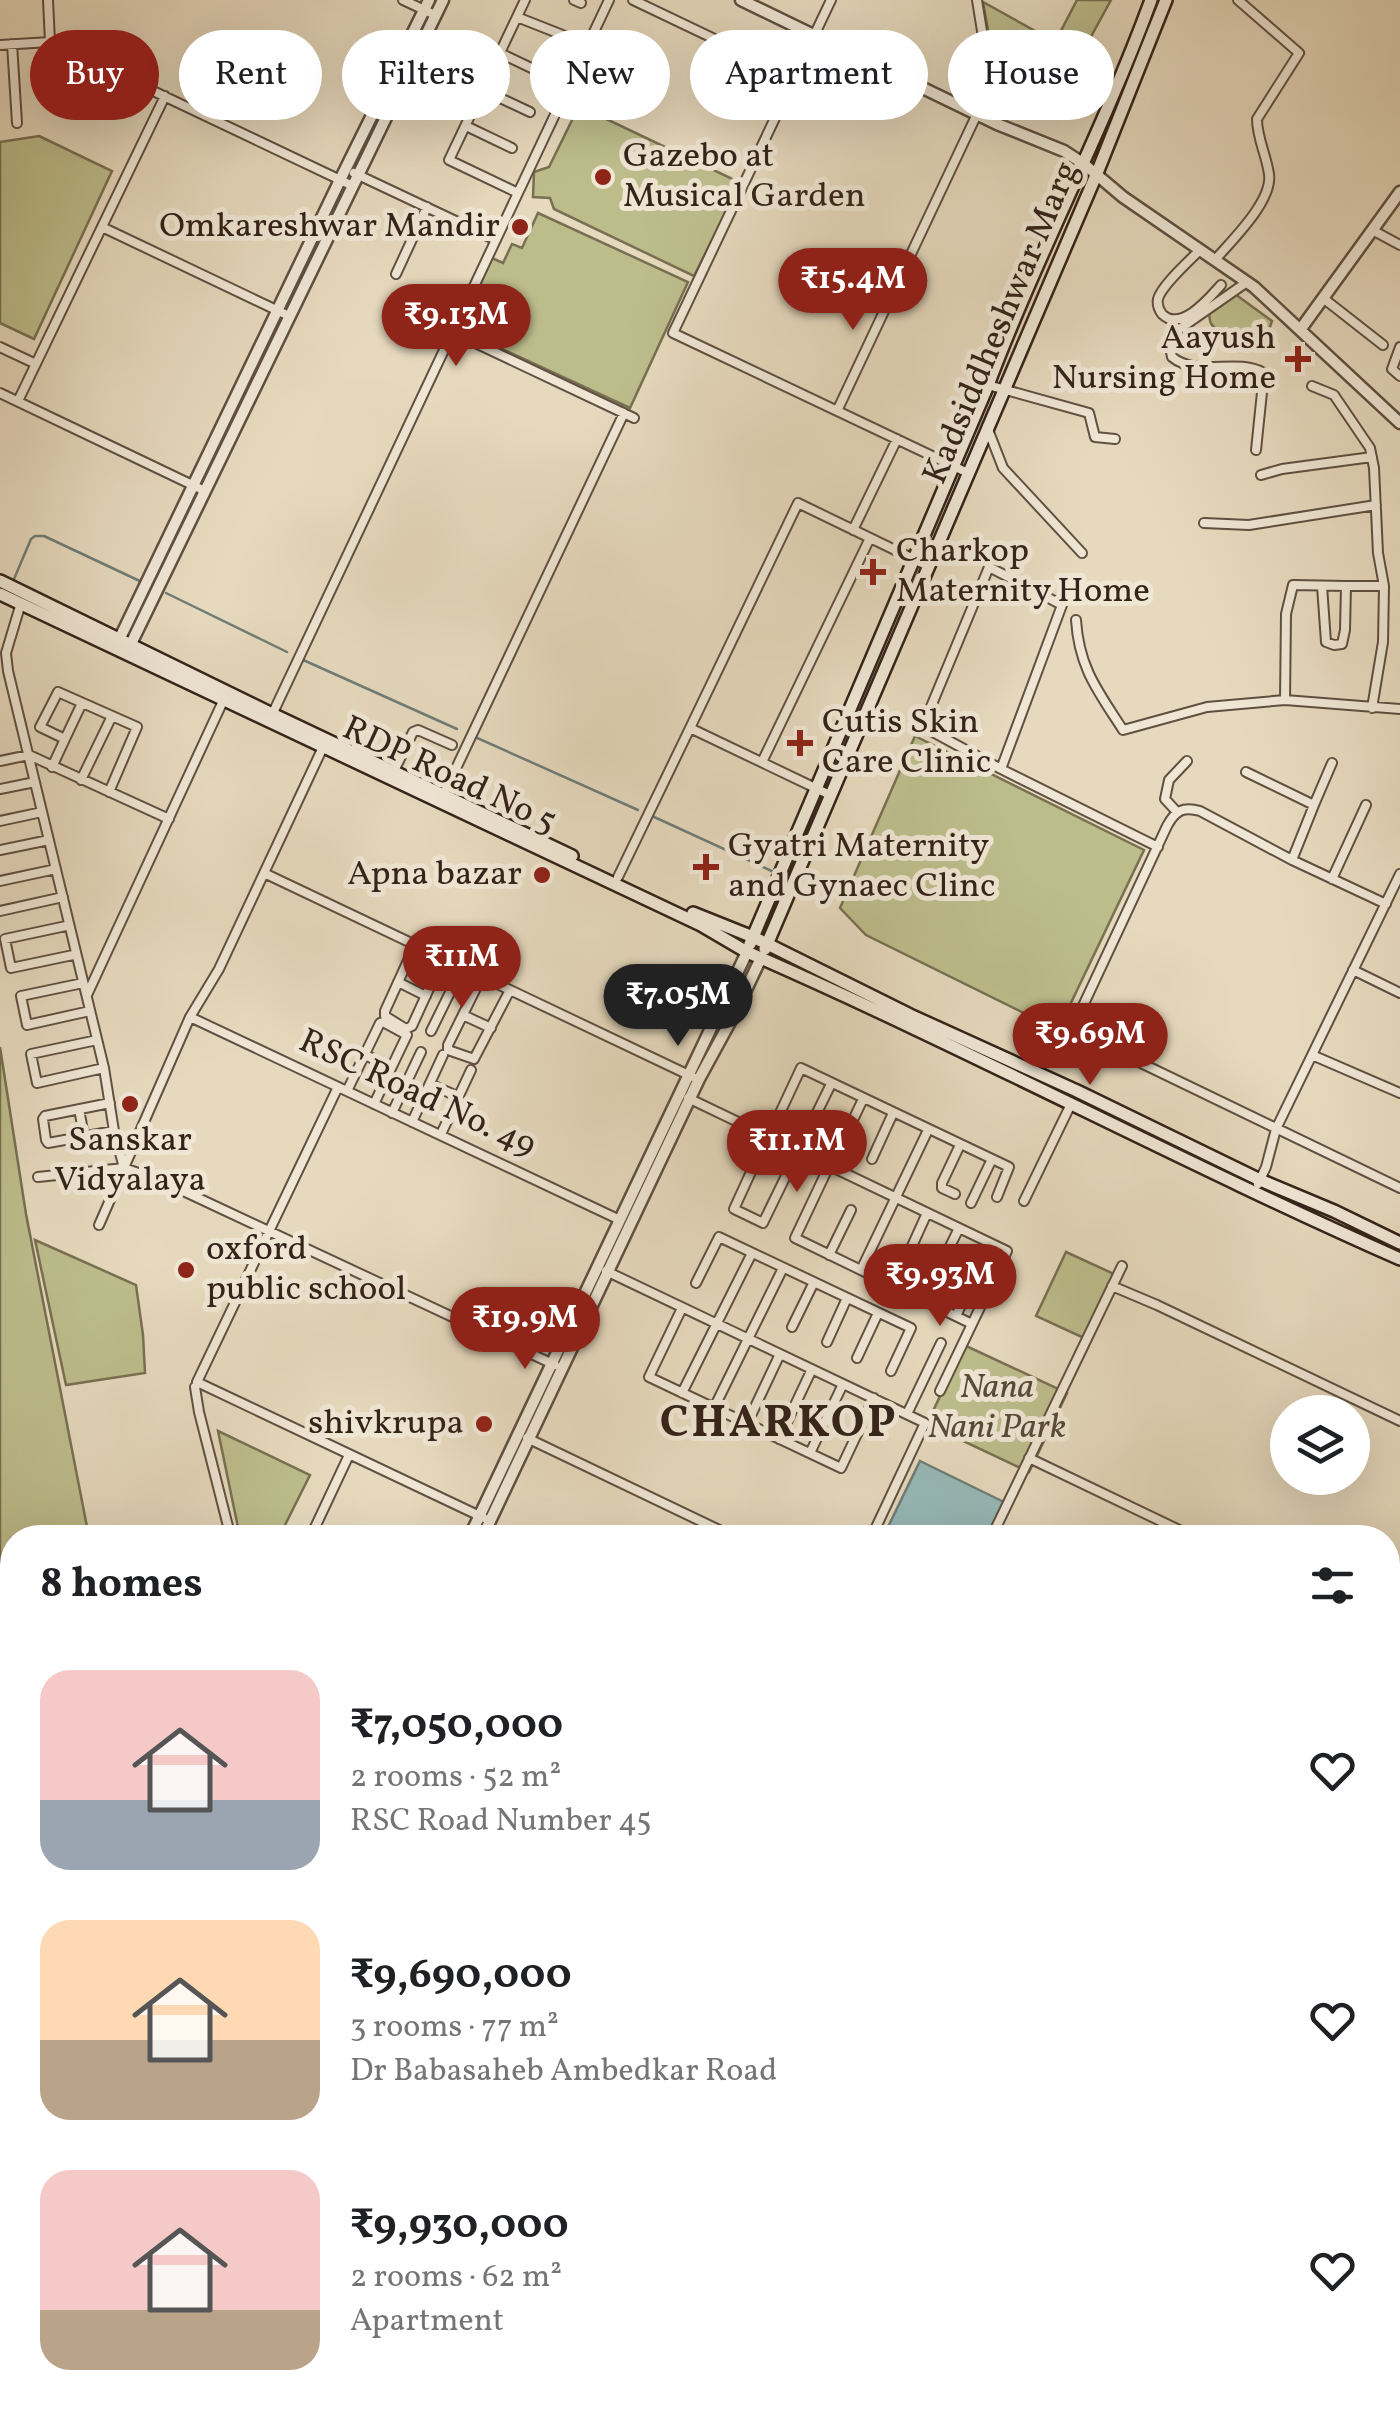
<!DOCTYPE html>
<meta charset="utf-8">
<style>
body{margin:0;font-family:Vollkorn,serif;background:#f6f6f6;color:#202124;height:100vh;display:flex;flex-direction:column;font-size:38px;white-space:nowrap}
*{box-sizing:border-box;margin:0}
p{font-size:32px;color:#757577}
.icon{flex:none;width:55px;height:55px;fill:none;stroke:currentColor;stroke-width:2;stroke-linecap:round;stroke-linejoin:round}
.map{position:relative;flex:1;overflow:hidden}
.side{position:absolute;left:0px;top:1525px;width:1400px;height:890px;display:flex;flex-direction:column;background:#fff;border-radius:40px 40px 0 0;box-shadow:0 10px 40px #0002}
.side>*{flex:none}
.guide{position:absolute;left:30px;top:30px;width:1340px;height:90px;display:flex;gap:20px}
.buttons{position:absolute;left:1270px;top:1395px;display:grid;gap:20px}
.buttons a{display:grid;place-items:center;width:100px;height:100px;border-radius:50%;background:#fff;box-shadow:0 10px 40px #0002;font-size:50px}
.price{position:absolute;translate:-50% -85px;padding:0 22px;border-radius:35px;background:#8f2418;color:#fff;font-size:32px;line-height:65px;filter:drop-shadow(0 2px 5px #0008)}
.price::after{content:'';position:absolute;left:50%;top:60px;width:30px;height:22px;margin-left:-15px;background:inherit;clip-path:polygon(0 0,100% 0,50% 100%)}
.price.current{background:#222;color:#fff}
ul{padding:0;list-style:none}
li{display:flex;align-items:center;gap:30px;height:250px;padding:0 40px}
li span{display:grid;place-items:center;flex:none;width:280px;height:200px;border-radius:30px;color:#555}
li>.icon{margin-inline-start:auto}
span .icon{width:120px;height:120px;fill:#fffc;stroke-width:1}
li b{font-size:42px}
h2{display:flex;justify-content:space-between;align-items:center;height:120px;padding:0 40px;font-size:42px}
.chip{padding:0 35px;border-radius:45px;background:#fff;box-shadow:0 10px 40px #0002;font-size:35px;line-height:90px}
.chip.current{background:#8f2418;color:#fff}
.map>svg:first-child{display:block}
.green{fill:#bdbd8c;stroke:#787052;stroke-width:2.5}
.water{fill:#97b9b8;stroke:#6f7d78;stroke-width:2.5}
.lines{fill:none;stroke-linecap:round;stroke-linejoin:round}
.stream{stroke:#6f7d78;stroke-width:2.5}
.minor-casing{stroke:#605042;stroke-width:12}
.tertiary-casing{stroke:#605042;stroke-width:15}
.secondary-casing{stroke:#342319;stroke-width:16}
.minor{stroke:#efe6d4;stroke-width:8}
.tertiary{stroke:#efe6d4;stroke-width:10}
.secondary{stroke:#efe6d4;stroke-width:11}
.poi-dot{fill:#8f2418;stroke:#efe6d4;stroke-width:4}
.labels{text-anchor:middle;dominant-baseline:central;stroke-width:10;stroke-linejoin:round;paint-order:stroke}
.poi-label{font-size:35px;fill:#342319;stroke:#efe6d4;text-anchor:start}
.street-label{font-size:35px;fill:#342319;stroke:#efe6d4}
.park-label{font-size:35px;font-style:italic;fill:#564a36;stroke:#efe6d4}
.district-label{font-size:45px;font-weight:bold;letter-spacing:2.5px;fill:#342319;stroke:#efe6d4}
</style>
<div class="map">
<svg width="1400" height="2415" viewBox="0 0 1400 2415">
<rect width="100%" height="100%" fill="#e6d9bd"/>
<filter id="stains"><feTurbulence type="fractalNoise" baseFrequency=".002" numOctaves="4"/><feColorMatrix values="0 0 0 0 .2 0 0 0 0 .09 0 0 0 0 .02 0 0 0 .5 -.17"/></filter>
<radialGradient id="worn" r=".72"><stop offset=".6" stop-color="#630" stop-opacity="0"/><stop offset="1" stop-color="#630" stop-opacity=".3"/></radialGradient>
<!-- green -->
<path class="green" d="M1077 0H1111L1081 55 1069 50 1057 79 991 47 983 2 1055 42Z
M579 106 741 183 694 276 554 209 550 198 533 197 534 172 549 167Z
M39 136 112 171 34 339 0 323V142Z
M538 213 688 282 630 408 459 329 492 258 503 263 512 244 522 248Z
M1235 294 1272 321 1265 342C1252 344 1226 338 1215 328 1209 323 1210 320 1209 313Z
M915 736 1144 850 1058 1030 866 935 840 908Z
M0 1047 26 1214 89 1537 12 1538V1593L0 1587Z
M35 1240 136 1285 143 1335 145 1373 66 1385Z
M1066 1252 1114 1274 1084 1338 1036 1316Z
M964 1345 1067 1393 1029 1472 927 1424Z
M218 1431 310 1475 279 1537H240Z
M1391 2330 1400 2342V2415H1358L1363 2403 1388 2402V2339Z
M145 2403H332L337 2415H142Z"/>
<!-- water -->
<path class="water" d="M920 1461 1010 1505 994 1537H910L888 1527Z
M12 2162V2244L0 2253V2164Z"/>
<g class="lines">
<!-- stream -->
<path class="stream" d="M14 579 31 539 35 536H44L144 583
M166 593 287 652
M301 659 457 729
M475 737 638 810
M652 816 776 873
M798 882 811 888"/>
<!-- minor casing -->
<g class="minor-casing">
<path id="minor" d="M48 0 50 42
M403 0 435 15
M574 0 581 3
M633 0 794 77
M831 0 673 333 968 473
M977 0 997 124
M517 17 588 45
M12 44 17 123
M0 45 50 42 353 186
M500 53 546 75
M483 90 530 112
M466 126 512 148
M354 173 496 240
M518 193 449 160 525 0
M102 227 289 316
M1374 231 1400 245
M1200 250C1190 260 1161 286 1158 299 1157 304 1159 310 1162 314 1181 333 1210 297 1221 285
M1215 260C1232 240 1273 201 1269 174 1266 154 1257 138 1257 119L1299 53 1238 0
M396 274 427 207
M1247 282 1168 337 1172 357C1198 378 1236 357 1264 373L1256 450
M1323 298 1383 345
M452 332 634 418
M0 347 36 364
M1400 347 1392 369 1400 376
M988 385 1089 413 1095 437 1115 439
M1312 386 1334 395 1370 448 1374 468 1378 553 1384 586
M0 393 205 491
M18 401 165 96
M837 411 977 114
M987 427 1003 468 1082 553
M1261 475 1282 469 1372 457
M1204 523 1249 525 1376 505
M853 530 897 439
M1322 586 1326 642 1334 645 1342 644 1345 630 1346 586H1384L1383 642 1372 708
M21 603 6 653 8 671 104 1068 114 1131 124 1168
M1076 620C1079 668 1098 691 1123 730L1207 707 1285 700 1400 709
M1285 700 1286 614 1293 585 1346 586
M271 717 609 0
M65 739 82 703
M0 761 29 755 169 819
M762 762 870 538
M52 767 65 739 40 727 58 692 137 727 109 792
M1001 769 1062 605 989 567 930 709 927 719 931 731 1001 769 1158 847
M394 771 413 732 418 730 452 745
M1246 772 1314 805 1292 860
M81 780 112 716
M0 789 35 782
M830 795 690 728 798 503 928 566
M442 798 624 413
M1314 805 1332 763
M1177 812 1165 799 1169 780 1187 761
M0 821 42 812
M0 850 49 840
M264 873 693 1077
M618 877 690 728
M1332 879 1366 805
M0 881 56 869
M1386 904 1292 860 1200 811C1183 806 1175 811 1167 826L1075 1023 1078 1031 1085 1036 1400 1188
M0 911 63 897
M66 926 5 939 11 968 73 955
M415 945 385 1011V1016L406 1029 412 1026 443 958
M1353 970 1400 993
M482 976 448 1045V1050L474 1059 510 990
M398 982 426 996
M83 983 21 996 27 1025 90 1011
M87 995 224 699
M463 1015 491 1028
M190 1017 620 1220
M431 1031 462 968
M97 1040 31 1054 37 1083 104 1068
M365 1055 391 1067
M1312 1055 1400 1093
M430 1084 459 1097
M338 1087 197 1382 484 1518
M347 1091 380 1023 383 1022 407 1035 374 1104
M688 1098 1007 1251 940 1391
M110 1103 45 1116 43 1119 46 1140 48 1143 114 1131
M79 1109 84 1136
M392 1113 421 1052
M780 1113 801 1068 1009 1167 997 1197
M412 1122 443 1055
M809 1129 831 1084
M442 1132 471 1070
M842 1143 863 1099
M872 1159 893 1113
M756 1161 734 1209 763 1223 798 1151
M829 1166 795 1238 972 1324
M38 1177 124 1168 164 1182 555 1365
M1258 1184 1266 1167 1276 1129 1400 874
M955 1194 942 1188V1183L960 1145
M1024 1201 1071 1104
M971 1203 992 1159
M99 1225 190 1017 219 969 324 745
M829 1255 851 1210
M861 1270 928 1130
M606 1271 925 1423 871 1538
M696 1283 719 1237 911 1328 891 1371
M894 1286 927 1213
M1112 1286 1157 1305 1400 1421
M924 1300 959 1228
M682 1308 649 1377 841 1468 874 1398
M956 1316 990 1243
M792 1327 814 1282
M827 1342 847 1298
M857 1358 878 1313
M195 1387 199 1412 231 1538
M682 1393 752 1253
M714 1408 783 1268
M907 1414 941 1343
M747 1424 780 1354
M527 1438 736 1538
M779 1439 812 1369
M810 1453 843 1384
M1029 1458 1196 1538
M310 1538 349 1455
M991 1538 1122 1266
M0 1598 12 1604
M1388 1846 1400 1852
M0 1868H12
M1388 1909 1400 1880
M0 2008H12
M0 2144H12
M0 2333 12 2292
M349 2402 353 2415
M412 2402 417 2415
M739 2402 759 2415
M507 2415 516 2413 514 2402
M969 2415 974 2402
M1130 2415 1134 2402"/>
</g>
<!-- tertiary casing -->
<g class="tertiary-casing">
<path id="tertiary" d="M741 0 997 124 1064 151 1084 164 1123 197 1254 287 1400 423
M1300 330 1400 192
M118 642 340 180 429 0
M127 652 443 0
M469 1538 747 952
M482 1538 699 1079 735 1013 761 958
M1388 1615 1400 1588
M1388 1643 1400 1615
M1388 2273 1400 2243
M1388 2288 1400 2314
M1388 2317 1400 2288
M975 2402 1001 2415
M115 2415 118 2402
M127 2415 131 2402
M1330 2415 1335 2402
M1348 2415 1353 2402"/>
</g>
<!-- secondary casing -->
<g class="secondary-casing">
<path id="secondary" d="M0 581 272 714 572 856
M0 594 701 925 747 952C967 1048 1180 1162 1400 1259
M693 913 753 937 910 1015 1077 1091 1260 1180 1334 1211 1400 1243
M750 944 988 385C1037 255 1103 131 1151 0
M765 949 1097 173 1166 0"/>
</g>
<!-- minor -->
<use href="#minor" class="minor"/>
<!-- tertiary -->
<use href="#tertiary" class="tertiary"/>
<!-- secondary -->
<use href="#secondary" class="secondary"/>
</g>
<!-- markers -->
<g class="poi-dot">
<circle cx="603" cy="177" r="10"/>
<circle cx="520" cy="227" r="10"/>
<path d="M1293 344h10v10h10v10h-10v10h-10v-10h-10v-10h10z"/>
<path d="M868 557h10v10h10v10h-10v10h-10v-10h-10v-10h10z"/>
<path d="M795 728h10v10h10v10h-10v10h-10v-10h-10v-10h10z"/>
<path d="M701 852h10v10h10v10h-10v10h-10v-10h-10v-10h10z"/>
<circle cx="542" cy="875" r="10"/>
<circle cx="130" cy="1104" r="10"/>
<circle cx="186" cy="1270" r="10"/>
<circle cx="484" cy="1424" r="10"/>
</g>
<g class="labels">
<!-- poi labels -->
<g class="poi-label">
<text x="623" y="157">Gazebo at<tspan x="623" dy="40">Musical Garden</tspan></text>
<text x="500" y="227" text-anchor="end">Omkareshwar Mandir</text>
<text x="1276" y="339" text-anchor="end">Aayush<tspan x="1276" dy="40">Nursing Home</tspan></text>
<text x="896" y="552">Charkop<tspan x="896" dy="40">Maternity Home</tspan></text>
<text x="822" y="723">Cutis Skin<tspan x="822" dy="40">Care Clinic</tspan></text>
<text x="728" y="847">Gyatri Maternity<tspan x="728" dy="40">and Gynaec Clinc</tspan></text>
<text x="522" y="875" text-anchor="end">Apna bazar</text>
<text x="130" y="1141" text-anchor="middle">Sanskar<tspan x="130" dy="40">Vidyalaya</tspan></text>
<text x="206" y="1250">oxford<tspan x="206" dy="40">public school</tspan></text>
<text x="464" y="1424" text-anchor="end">shivkrupa</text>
</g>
<!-- street labels -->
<g class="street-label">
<text transform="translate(1002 323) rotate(-67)">Kadsiddheshwar Marg</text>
<text transform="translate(449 776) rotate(25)">RDP Road No 5</text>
<text transform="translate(417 1094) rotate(25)">RSC Road No. 49</text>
</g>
<!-- park labels -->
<g class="park-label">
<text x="997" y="1388">Nana<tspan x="997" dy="40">Nani Park</tspan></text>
</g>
<!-- district labels -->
<g class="district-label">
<text x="779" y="1424">CHARKOP</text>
</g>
</g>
<rect width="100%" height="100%" filter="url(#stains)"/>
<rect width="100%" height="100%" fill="url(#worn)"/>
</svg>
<div class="buttons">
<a><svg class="icon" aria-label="layers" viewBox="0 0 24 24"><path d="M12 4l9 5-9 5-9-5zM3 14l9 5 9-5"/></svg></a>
</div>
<b class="price" style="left:853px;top:333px">₹15.4M</b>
<b class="price" style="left:456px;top:369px">₹9.13M</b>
<b class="price" style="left:462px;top:1011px">₹11M</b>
<b class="price current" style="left:678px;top:1049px">₹7.05M</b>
<b class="price" style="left:1090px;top:1088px">₹9.69M</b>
<b class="price" style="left:797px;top:1195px">₹11.1M</b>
<b class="price" style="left:940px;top:1329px">₹9.93M</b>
<b class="price" style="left:525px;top:1372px">₹19.9M</b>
<div class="guide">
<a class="chip current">Buy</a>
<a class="chip">Rent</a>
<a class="chip">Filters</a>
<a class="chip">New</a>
<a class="chip">Apartment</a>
<a class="chip">House</a>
</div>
<section class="side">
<h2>8 homes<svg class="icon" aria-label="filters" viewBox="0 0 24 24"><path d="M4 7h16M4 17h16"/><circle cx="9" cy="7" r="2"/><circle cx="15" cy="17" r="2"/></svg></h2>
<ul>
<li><span style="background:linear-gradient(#f6c9c9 65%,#9aa5b1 0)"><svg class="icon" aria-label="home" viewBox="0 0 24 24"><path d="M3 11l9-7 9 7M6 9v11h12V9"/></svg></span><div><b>₹7,050,000</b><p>2 rooms · 52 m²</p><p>RSC Road Number 45</p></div><svg class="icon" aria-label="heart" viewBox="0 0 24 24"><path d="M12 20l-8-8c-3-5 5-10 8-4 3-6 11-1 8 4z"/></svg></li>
<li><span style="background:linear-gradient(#ffd9b3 60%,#b9a48a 0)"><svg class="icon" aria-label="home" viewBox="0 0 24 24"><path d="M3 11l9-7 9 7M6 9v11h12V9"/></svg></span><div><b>₹9,690,000</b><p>3 rooms · 77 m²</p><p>Dr Babasaheb Ambedkar Road</p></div><svg class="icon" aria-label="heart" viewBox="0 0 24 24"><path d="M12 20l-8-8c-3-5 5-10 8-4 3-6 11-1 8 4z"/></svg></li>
<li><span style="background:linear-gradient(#f6c9c9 70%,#b9a48a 0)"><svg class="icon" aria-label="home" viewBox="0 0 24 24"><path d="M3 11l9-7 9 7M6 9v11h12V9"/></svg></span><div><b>₹9,930,000</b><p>2 rooms · 62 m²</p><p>Apartment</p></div><svg class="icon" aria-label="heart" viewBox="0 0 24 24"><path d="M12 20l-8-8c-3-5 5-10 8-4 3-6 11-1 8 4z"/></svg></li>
</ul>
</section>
</div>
